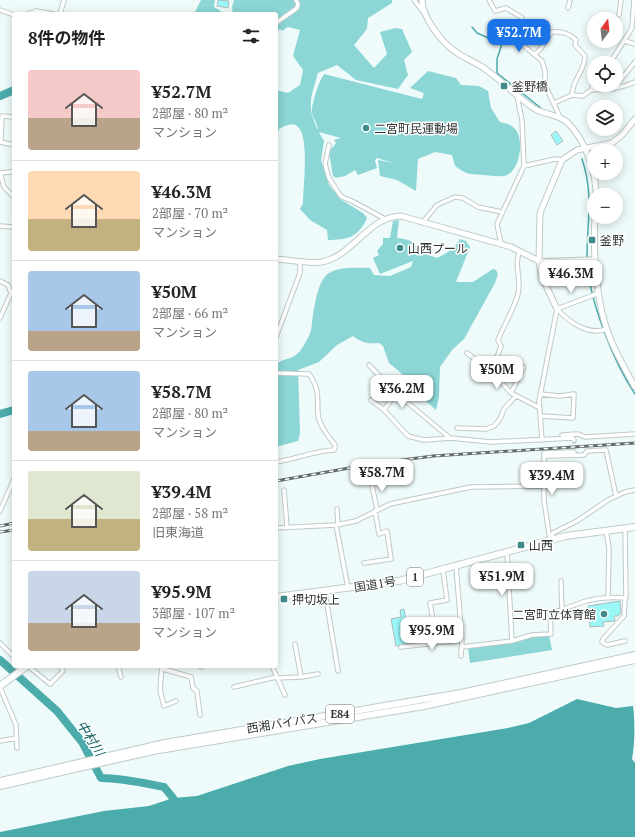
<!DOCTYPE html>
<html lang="ja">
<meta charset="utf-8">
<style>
body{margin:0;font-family:"PT Serif","Noto Sans JP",serif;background:#f6f6f6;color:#222;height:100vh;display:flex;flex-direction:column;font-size:15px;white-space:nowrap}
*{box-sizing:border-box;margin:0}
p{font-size:13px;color:#767676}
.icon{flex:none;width:22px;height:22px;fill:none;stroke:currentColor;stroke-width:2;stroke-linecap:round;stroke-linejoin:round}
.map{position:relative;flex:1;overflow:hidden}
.details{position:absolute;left:12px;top:12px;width:266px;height:656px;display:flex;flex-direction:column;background:#fff;border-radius:4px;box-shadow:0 2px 10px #0003}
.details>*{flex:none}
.needle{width:26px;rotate:15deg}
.tools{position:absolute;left:587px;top:12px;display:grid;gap:8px}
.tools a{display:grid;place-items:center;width:36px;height:36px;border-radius:50%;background:#fff;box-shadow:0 2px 10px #0003;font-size:20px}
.price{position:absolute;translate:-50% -34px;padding:0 9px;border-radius:8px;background:#fff;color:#222;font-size:13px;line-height:26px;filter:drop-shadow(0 1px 2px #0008)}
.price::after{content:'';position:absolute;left:50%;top:24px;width:12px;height:9px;margin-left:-6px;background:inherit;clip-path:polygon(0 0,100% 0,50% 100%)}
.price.on{background:#1a73e8;color:#fff}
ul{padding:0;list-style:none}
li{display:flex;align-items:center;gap:12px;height:100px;padding:0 16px}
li+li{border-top:1px solid #e0e0e0}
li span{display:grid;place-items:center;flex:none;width:112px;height:80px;border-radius:4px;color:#555}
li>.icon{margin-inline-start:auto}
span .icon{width:48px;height:48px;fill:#fffc;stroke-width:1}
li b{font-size:17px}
h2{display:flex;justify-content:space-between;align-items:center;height:48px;padding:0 16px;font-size:17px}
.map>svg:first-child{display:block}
.green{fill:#8cd6d6}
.water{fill:#4cabab}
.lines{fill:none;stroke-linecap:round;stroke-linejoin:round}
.stream{stroke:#4cabab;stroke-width:1.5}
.river{stroke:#4cabab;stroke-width:8}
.building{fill:#9af7f7;stroke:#afbbbb}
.street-tunnel{stroke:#c8d3d3;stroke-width:3.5;stroke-dasharray:3.5 2;stroke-linecap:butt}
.street-casing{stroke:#becaca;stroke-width:5.5}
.secondary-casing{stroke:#becaca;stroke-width:7}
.highway-casing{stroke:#becaca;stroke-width:8}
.street{stroke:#fff;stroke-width:3.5}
.secondary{stroke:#fff;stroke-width:5}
.highway{stroke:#fff;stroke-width:6}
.rail-casing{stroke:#636a6a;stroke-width:3}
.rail{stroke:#fff;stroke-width:1.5;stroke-dasharray:4.5;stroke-linecap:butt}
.poi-dot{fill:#418a8a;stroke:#fff;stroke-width:1.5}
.labels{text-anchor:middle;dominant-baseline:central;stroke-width:3;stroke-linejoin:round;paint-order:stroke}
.shield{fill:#fff;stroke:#6e7272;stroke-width:1}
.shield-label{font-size:11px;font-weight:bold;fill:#303535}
.poi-label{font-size:12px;fill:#303535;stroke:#fff;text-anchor:start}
.street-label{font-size:12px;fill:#303535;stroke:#fff}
.water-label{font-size:13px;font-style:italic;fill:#136263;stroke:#fff}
</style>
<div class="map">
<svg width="635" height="837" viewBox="0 0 635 837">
<rect width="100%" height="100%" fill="#eefbfa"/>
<!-- green -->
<path class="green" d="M201 0H215L214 7 221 11 220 14H194Z
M234 0H392V3L368 18 367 29 354 45 374 68 387 54 380 32 396 28 402 29 412 52 404 60 408 75 398 89 356 80 337 65 318 73C311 98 306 106 318 130 318 124 313 119 312 113 311 105 319 81 324 74L422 99 424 93 410 88 428 71 456 78 461 85 479 86 488 91 491 108 500 122C506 123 512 125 516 130 524 141 520 169 507 175 499 178 491 175 483 175 467 174 468 175 455 166L452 155 435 152 418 159 416 191 397 180 380 176 378 160 394 163 377 158 375 160 377 168 358 175 355 170 345 176 336 178 333 176 329 152 336 143 334 140 341 138 319 132 324 141 321 160 329 185 340 199 363 213 367 218C359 237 347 240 328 240L327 230 310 220 300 209 303 203C303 188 310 134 297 126 292 122 285 126 279 129L276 140V90L288 93 300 85 303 70 293 56 300 30 288 27 282 31 280 29 276 32V14H233L232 7Z
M399 220 397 238C409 239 416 242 422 253L426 251 429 255 437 258C447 253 455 249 460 239L466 241 470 247 456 282H473L493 269 496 270 498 274 495 283 464 339 452 350 440 367 439 397 436 410 418 394 408 379 389 363 383 346 379 343C368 344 362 343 353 336L337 345 319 362 298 370 300 433 298 441 276 447V365C281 358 291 360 297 354 302 350 306 341 309 336 312 330 312 321 313 314 321 271 324 267 370 268L374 275 390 276 411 267 413 261 380 274 373 258 379 255 377 251 383 244V238H390L393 221Z
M549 635 552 650 470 663 468 648 512 643 530 638Z"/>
<!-- water -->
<path class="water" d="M577 699 616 708 633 706C635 722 635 742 632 759L635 763V837H0V832L104 811 149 806 173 798 197 796 288 766 320 759 508 728 529 723Z"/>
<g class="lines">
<!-- stream -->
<path class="stream" d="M472 27 477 33 502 44 497 59V73L542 109
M582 159C594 195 587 221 587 258 588 298 613 361 635 394"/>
<!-- river -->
<path class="river" d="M0 96 14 90
M0 414 14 410
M0 660 57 711 82 742 101 778C122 778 143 783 164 787L173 798"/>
</g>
<!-- building -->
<path class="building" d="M218 0 229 1 228 8 217 6Z
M556 131 563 141 557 145 551 135Z
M620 601 621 613 618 616H614L615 621 603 622 604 626 590 627 588 606Z
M404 609 410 643 396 646 391 619 401 617 400 610Z"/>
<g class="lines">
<!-- street-tunnel -->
<path class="street-tunnel" d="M574 440V452"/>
<!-- street casing -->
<g class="street-casing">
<path id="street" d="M414 0 424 13
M489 0 495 11 506 8 521 17 528 32 524 46 542 61 545 71V85L560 117
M568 8 570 0
M0 10 14 15
M27 14 36 11 54 14
M60 14 64 0
M619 15 621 0
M276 23 297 8 298 4 296 0
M625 41 635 44
M535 54C544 48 545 39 552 32 561 31 569 33 576 40L575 45 585 56C585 71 572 80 572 95
M610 63 632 28 634 0
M613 89 635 62
M591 90C608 89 620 89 635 82
M554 103 572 95 583 96 591 90 594 83
M0 142 14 145
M1 142 2 116 14 117
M329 145 325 164 329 178 338 192 342 197 354 202 385 219
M524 166 555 159 562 160
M14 170 11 172 0 173 4 187 14 197
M423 222 437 205 455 197 463 198 478 207 502 212
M0 226 14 227
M501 244 497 224 524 166 522 120 517 96
M539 261 594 259
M0 281 8 285 11 293 0 318
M557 309C569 322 588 336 607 329
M276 337 300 273V261
M467 353 492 372 511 393 540 408
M369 365 396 393 450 438
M492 372 501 346 498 340C504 325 514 309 518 294 522 279 513 265 520 251
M276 373 309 374C320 390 317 396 318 414 319 425 328 436 335 445V448L334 450C314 451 296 459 276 462
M396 393 384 410 408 436 424 440 450 438 491 442 573 438 574 440
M511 393 524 367
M540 394 560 396 574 394 573 418 541 416
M371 400 384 410
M457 428 486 429 494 426 500 419 504 409 515 397
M562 435 578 434 585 437 635 434
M542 440 539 401 557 309 599 293
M544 456 584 455 587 451 606 450 616 496
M371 481 377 509
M284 490 287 527
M337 509 338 524
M0 511 14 479
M336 525 348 588
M276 528 336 525 356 521 390 504 471 487 544 486
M606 530 609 548 608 598
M550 539 553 533 577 521 608 500 625 492 635 490
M550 540 544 500V453L574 452
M507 552 512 641
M364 563 391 559 387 531 379 534 375 511
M456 566 462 640 461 656
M561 581 562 611
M325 592 338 671
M625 641 607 645 602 642 603 639 624 616 625 598
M0 643 14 657
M437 643 430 603 447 600 443 570
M295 644 301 677
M401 647 462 640
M462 647 512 641 532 635 551 634 550 613C563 610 574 605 586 601 598 598 613 597 626 598L625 528
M28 666 50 684 63 671 60 666
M118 666 121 677
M162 666 160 690 164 706 176 701
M201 666V667
M272 666 285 695
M163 669 191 677 193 688 197 691 200 715
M277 678 301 677 318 674
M0 687 16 725 17 748
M234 687 276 677
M0 741 16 738"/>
</g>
<!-- secondary casing -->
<g class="secondary-casing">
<path id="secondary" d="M422 0C422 17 442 43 456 52 465 59 476 62 485 69 502 81 517 97 535 109 545 115 559 114 568 123 585 140 596 171 596 195
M595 217C593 253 596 304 610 338 617 355 626 371 635 387
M276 259C291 260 308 264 322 262 353 256 369 216 401 216L511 247 539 261 540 213 562 160 577 150 612 143 622 135 635 119
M539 261 541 275 557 309"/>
</g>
<!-- highway casing -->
<g class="highway-casing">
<path id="highway" d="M276 597 399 581 566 536 635 527
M0 686 27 666
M0 781 165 743 461 693 635 655
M0 786 153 751 424 706 635 660"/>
</g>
<!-- street -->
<use href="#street" class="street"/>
<!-- secondary -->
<use href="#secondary" class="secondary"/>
<!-- highway -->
<use href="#highway" class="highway"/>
<!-- rail casing -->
<g class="rail-casing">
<path id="rail" d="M276 481 372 464 433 456 635 443
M0 526 14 523
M0 532 14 530"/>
</g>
<!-- rail -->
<use href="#rail" class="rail"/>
</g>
<!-- markers -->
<g class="poi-dot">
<rect x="500" y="82" width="8" height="8" rx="2"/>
<circle cx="366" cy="128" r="4"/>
<rect x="588" y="236" width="8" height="8" rx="2"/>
<circle cx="400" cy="248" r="4"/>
<rect x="517" y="541" width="8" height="8" rx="2"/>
<rect x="280" y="595" width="8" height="8" rx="2"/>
<circle cx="604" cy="614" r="4"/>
</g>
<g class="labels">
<!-- shield labels -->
<g class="shield">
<rect x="407" y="568" width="16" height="18" rx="3"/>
<rect x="326" y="705" width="28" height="18" rx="3"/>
</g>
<g class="shield-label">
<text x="415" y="577">1</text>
<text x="340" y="714">E84</text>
</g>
<!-- poi labels -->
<g class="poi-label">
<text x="512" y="86">釜野橋</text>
<text x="374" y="128">二宮町民運動場</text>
<text x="600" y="240">釜野</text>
<text x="408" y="248">山西プール</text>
<text x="529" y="545">山西</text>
<text x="292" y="599">押切坂上</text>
<text x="596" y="614" text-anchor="end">二宮町立体育館</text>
</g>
<!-- street labels -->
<g class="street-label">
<text transform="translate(375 584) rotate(-9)">国道1号</text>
<text transform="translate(282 723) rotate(-9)">西湘バイパス</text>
</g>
<!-- water labels -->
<g class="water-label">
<text transform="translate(91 738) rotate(57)">中村川</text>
</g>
</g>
</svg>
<div class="tools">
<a><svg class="needle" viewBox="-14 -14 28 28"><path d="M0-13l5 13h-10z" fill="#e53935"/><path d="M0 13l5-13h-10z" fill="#767676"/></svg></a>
<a><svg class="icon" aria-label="locate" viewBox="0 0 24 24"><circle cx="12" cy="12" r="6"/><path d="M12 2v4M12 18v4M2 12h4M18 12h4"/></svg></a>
<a><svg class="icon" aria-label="layers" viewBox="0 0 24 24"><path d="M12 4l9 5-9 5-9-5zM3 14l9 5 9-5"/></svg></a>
<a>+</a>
<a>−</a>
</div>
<b class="price on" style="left:519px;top:53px">¥52.7M</b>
<b class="price" style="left:571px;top:294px">¥46.3M</b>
<b class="price" style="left:497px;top:390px">¥50M</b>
<b class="price" style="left:402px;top:409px">¥36.2M</b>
<b class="price" style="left:382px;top:493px">¥58.7M</b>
<b class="price" style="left:552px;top:496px">¥39.4M</b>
<b class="price" style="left:502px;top:597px">¥51.9M</b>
<b class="price" style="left:432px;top:651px">¥95.9M</b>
<section class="details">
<h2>8件の物件<svg class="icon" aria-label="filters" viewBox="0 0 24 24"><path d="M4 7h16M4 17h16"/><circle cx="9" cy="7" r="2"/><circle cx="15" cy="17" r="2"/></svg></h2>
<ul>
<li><span style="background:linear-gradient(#f6c9c9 60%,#b9a48a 0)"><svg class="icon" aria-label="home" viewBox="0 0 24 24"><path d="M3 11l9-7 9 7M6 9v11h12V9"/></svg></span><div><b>¥52.7M</b><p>2部屋 · 80 m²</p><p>マンション</p></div></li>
<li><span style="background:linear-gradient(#ffd9b3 60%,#c2b280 0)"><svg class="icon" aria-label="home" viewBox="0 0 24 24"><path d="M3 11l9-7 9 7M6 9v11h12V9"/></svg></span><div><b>¥46.3M</b><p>2部屋 · 70 m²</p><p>マンション</p></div></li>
<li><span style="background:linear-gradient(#a9c7e8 75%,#b9a48a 0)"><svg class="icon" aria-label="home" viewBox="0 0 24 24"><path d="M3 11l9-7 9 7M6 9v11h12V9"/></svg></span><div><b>¥50M</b><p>2部屋 · 66 m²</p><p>マンション</p></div></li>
<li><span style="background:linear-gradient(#a9c7e8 75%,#b9a48a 0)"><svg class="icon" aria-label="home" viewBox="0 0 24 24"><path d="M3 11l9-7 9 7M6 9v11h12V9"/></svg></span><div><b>¥58.7M</b><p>2部屋 · 80 m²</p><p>マンション</p></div></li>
<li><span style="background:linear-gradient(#dfe7d0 60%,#c2b280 0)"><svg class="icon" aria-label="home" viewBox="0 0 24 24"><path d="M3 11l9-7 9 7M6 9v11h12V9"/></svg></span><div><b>¥39.4M</b><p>2部屋 · 58 m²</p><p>旧東海道</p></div></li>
<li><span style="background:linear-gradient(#c9d6e8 65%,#b9a48a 0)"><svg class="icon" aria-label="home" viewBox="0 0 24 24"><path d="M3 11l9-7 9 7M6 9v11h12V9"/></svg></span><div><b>¥95.9M</b><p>3部屋 · 107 m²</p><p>マンション</p></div></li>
</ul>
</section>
</div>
